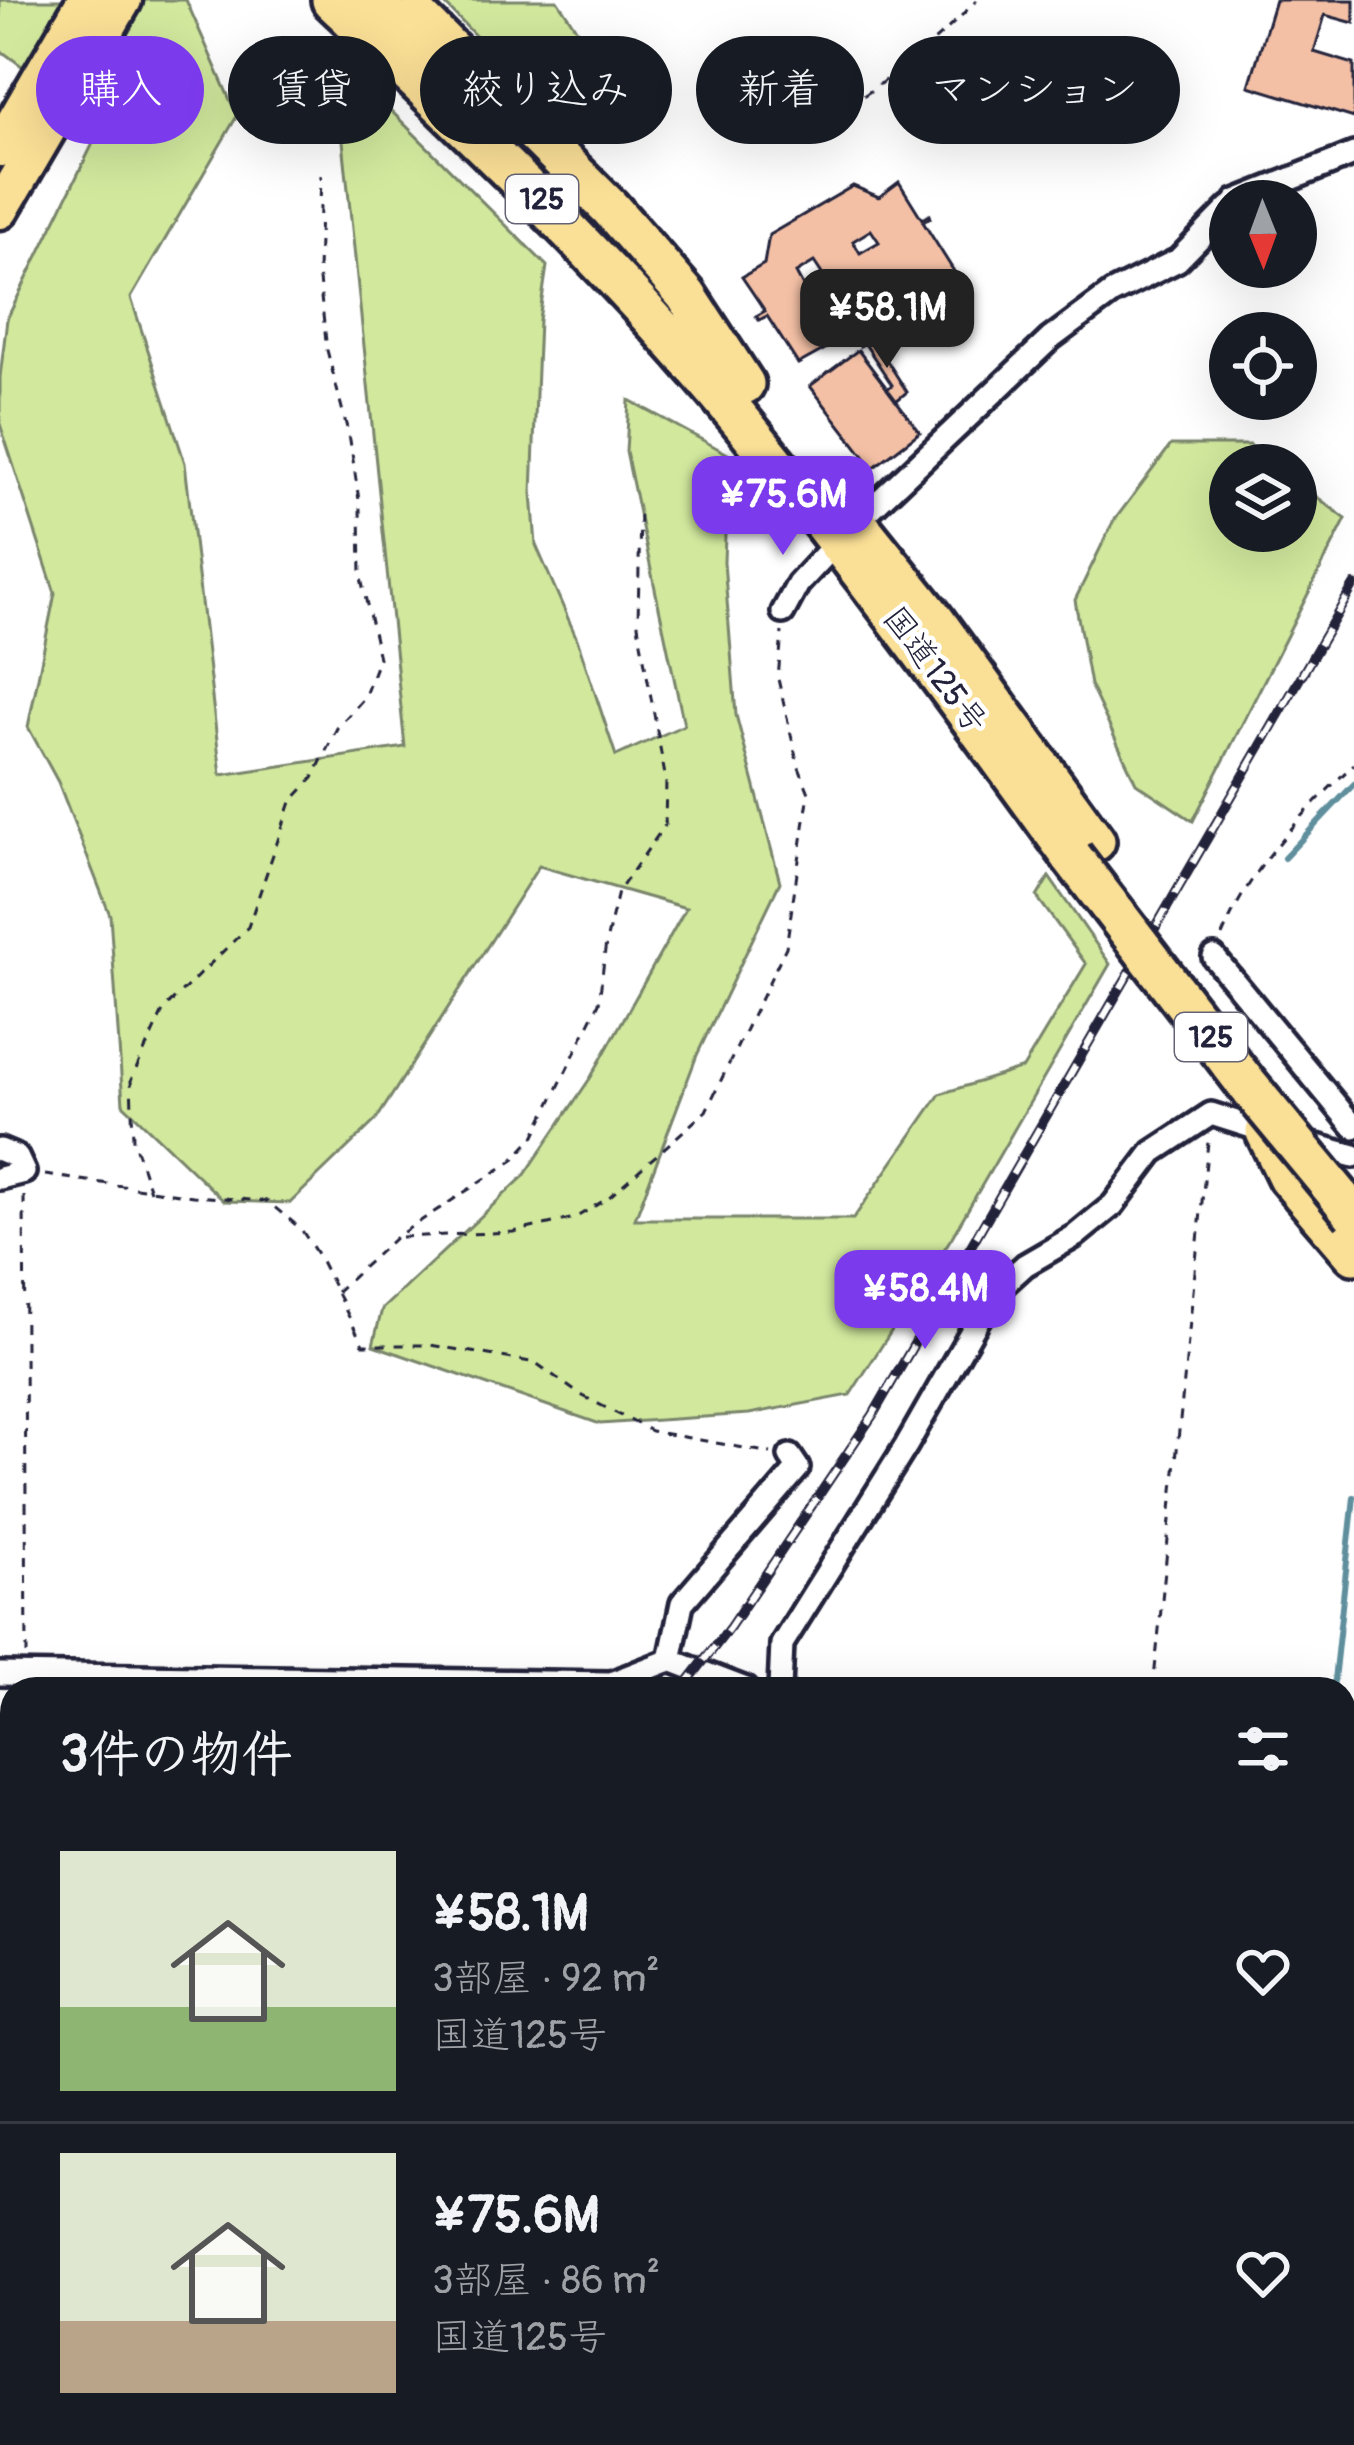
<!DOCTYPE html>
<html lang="ja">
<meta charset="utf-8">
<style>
body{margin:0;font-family:Pangolin,"Klee One",sans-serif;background:#20242c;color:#f1f3f6;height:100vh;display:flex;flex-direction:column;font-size:45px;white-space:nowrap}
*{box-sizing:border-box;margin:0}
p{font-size:39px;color:#9ea1a6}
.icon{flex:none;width:66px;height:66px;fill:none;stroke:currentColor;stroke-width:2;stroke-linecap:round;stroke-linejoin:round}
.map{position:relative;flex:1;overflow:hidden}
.drawer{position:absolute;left:0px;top:1677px;width:1356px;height:768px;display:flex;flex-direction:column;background:#171b24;border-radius:36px 36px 0 0;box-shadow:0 12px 48px #0002}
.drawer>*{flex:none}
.top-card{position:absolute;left:36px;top:36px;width:1284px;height:108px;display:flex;gap:24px}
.needle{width:78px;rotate:179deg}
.tools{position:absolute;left:1209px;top:180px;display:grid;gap:24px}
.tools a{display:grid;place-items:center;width:108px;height:108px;border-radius:50%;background:#171b24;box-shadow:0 12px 48px #0002;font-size:60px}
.price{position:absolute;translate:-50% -102px;padding:0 27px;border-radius:24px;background:#7c3aed;color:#fff;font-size:39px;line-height:78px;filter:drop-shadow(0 3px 6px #0008)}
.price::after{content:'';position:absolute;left:50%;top:72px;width:36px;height:27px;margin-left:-18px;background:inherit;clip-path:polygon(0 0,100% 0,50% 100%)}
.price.active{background:#222;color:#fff}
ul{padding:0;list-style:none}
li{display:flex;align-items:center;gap:36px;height:300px;padding:0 60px}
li+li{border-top:3px solid #363941}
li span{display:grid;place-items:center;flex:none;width:336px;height:240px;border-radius:0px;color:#555}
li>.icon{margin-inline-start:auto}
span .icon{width:144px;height:144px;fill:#fffc;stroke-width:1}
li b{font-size:51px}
h2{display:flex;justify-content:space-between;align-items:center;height:144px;padding:0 60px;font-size:51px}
.chip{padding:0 42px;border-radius:54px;background:#171b24;box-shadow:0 12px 48px #0002;font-size:42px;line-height:108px}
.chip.active{background:#7c3aed;color:#fff}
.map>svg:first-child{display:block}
.green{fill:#d1e89d;stroke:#7a856c;stroke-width:3}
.water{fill:#87d8de;stroke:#5f8f9d;stroke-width:3}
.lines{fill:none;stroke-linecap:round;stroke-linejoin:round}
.stream{stroke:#5f8f9d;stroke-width:6}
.building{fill:#f3c0a5;stroke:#22223b;stroke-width:3;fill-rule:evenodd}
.street-casing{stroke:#22223b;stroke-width:30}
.primary-casing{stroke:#22223b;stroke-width:45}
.highway-casing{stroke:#22223b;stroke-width:48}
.path{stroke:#22223b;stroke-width:3;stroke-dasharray:9 9;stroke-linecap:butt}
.street{stroke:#fff;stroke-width:21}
.primary{stroke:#fadf96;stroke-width:36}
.highway{stroke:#fadf96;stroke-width:39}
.rail-casing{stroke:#22223b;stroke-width:10}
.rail{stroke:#fff;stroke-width:6;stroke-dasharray:18;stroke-linecap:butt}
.highway-bridge-casing{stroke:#22223b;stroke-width:48;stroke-linecap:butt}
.highway-bridge{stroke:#fadf96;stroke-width:39}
.labels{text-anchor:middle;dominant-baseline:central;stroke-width:9;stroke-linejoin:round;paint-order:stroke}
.shield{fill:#fff;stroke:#646476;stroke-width:3}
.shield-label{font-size:30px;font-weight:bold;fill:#22223b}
.street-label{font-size:33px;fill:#22223b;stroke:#fff}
</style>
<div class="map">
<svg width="1354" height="2445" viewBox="0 0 1354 2445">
<rect width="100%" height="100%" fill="#fff"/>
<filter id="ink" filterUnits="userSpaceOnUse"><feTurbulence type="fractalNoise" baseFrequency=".00833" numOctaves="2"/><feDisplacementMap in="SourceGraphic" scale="24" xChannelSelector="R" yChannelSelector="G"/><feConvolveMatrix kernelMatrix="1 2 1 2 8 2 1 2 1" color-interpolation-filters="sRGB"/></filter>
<g filter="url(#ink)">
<!-- green -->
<path class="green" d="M0 0H186L237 116 131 298 185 463 221 775 405 747 342 131 367 87 547 266 539 320 532 493 536 545 577 639 616 756 684 725 626 452 629 400 728 454 724 562 736 715 780 882 697 1055 635 1219H853L940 1094 1023 1068 1086 964 1037 897 1049 877 1110 964 952 1237 850 1395 749 1414 600 1424 373 1345 382 1309 524 1176 591 1077 686 908 539 866 376 1120 290 1203 224 1201 123 1104 110 915 58 782 28 727 55 593 0 424V377L7 319 102 125 0 50Z
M441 0H557C593 52 606 72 555 119Z
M1171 445H1250L1276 465H1230V531H1296V481L1346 519 1193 821 1136 783 1090 685 1075 600 1113 522Z
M0 2186 12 2188V2342L0 2370Z
M219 2433H563L559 2445H214Z"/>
<!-- water -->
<path class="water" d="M1344 1890 1354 1893V1953L1344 1950Z"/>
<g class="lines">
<!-- stream -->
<path class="stream" d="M1284 858 1354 784
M1333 1689 1354 1497"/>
</g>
<!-- building -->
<path class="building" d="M1275 0H1354V23L1325 15 1314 52 1354 64V118L1249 86Z
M899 182 922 219 929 215 930 218 923 222 955 273 923 292 911 311 886 332 860 346 849 330 843 332 845 338 798 364 767 316 759 320 756 316 765 311 742 277 764 264 769 235 853 186 879 197ZM871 230 879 242 860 253 853 241ZM814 262 822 274 803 286 796 273Z
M873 339 907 392 896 401 887 389 892 385 865 344Z
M858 350 920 432 873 468 810 386Z"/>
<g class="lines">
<!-- street casing -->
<g class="street-casing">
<path id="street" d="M1236 201 1354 154
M856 523 1050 339 1112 293 1178 260 1230 207
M783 612 798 584 837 542
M1214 957 1354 1127
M1302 1142 1354 1156
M0 1150 17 1157 24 1172 0 1178
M670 1660 746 1689
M0 1674 611 1683 670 1660 682 1603 798 1468 790 1456
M780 1689 782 1644 906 1446 993 1294 1025 1265 1075 1236 1113 1205 1153 1152 1211 1114 1271 1133
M0 1818H12
M1344 1849 1354 1853
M1344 1998 1354 2001
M1344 2104H1354
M1344 2218 1354 2222
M1344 2335 1354 2338
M1283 2433 1320 2445
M597 2445 602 2433
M902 2445 905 2433
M1045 2445 1049 2433
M1214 2445 1218 2433"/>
</g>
<!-- primary casing -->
<g class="primary-casing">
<path id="primary" d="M0 148 86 0
M0 210 123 0"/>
</g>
<!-- highway casing -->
<g class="highway-casing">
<path id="highway" d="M332 0C472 133 613 266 737 416 855 559 964 708 1072 857
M372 0 429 55
M418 17 610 208 686 295 744 384
M842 505 932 617 1095 841
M1266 1132 1288 1177 1354 1254"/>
</g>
<!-- path -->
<path class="path" d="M804 136C867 95 925 54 977 0
M1222 936C1250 868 1302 814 1354 764
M45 1175 193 1196 267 1201 301 1229 319 1257 363 1345H430L536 1363 579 1394 651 1431 771 1453
M150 1191 133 1140 131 1080 164 1009 248 927 291 802 313 778 337 728 364 698 379 658 361 578 360 507 350 440 327 350 318 271 321 175
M24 1196 27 1654
M401 1237 513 1232 575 1218 608 1198 706 1111 786 947 809 793 798 765 778 679 782 632
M336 1292 396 1237 512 1161 534 1137 599 1003 606 942 618 892 665 825 666 781 638 625 640 506
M1153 1689 1208 1142
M0 2093 12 2092"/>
<!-- street -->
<use href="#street" class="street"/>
<!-- primary -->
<use href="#primary" class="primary"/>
<!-- highway -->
<use href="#highway" class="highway"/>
<!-- rail casing -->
<g class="rail-casing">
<path id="rail" d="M682 1689 730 1627 873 1415 1354 585
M108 2445 115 2433"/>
</g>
<!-- rail -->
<use href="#rail" class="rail"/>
<!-- highway-bridge casing -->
<g class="highway-bridge-casing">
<path id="highway-bridge" d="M1072 857 1245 1082 1354 1214"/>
</g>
<!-- highway-bridge -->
<use href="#highway-bridge" class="highway-bridge"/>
</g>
</g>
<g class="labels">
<!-- shield labels -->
<g class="shield">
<rect x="506" y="175" width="72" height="48" rx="9"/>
<rect x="1175" y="1013" width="72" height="48" rx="9"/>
</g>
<g class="shield-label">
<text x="542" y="199">125</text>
<text x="1211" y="1037">125</text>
</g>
<!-- street labels -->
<g class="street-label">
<text transform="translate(935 670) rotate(53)">国道125号</text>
</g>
</g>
</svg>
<div class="tools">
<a><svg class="needle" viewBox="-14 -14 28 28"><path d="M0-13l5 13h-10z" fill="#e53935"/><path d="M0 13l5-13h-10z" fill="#9ea1a6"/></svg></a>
<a><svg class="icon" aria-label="locate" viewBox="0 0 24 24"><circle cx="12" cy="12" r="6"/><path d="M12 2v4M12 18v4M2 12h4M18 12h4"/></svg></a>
<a><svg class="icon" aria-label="layers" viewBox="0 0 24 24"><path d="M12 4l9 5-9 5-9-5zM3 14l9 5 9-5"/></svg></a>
</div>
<b class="price active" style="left:887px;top:371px">¥58.1M</b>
<b class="price" style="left:783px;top:558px">¥75.6M</b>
<b class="price" style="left:925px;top:1352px">¥58.4M</b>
<div class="top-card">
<a class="chip active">購入</a>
<a class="chip">賃貸</a>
<a class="chip">絞り込み</a>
<a class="chip">新着</a>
<a class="chip">マンション</a>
</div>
<section class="drawer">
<h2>3件の物件<svg class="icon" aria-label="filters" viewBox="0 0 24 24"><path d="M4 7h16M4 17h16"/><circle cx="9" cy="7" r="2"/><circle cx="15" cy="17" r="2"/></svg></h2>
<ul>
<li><span style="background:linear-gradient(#dfe7d0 65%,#8fb573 0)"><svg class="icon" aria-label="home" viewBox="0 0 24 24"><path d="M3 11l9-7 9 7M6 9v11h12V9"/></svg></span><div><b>¥58.1M</b><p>3部屋 · 92 m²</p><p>国道125号</p></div><svg class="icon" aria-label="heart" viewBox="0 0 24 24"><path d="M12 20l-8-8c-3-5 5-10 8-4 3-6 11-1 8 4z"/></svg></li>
<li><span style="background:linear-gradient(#dfe7d0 70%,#b9a48a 0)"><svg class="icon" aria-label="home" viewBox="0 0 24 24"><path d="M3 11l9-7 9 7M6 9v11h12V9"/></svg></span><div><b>¥75.6M</b><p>3部屋 · 86 m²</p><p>国道125号</p></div><svg class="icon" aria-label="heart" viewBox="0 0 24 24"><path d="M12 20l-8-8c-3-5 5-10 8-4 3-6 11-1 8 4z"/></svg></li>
</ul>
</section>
</div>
